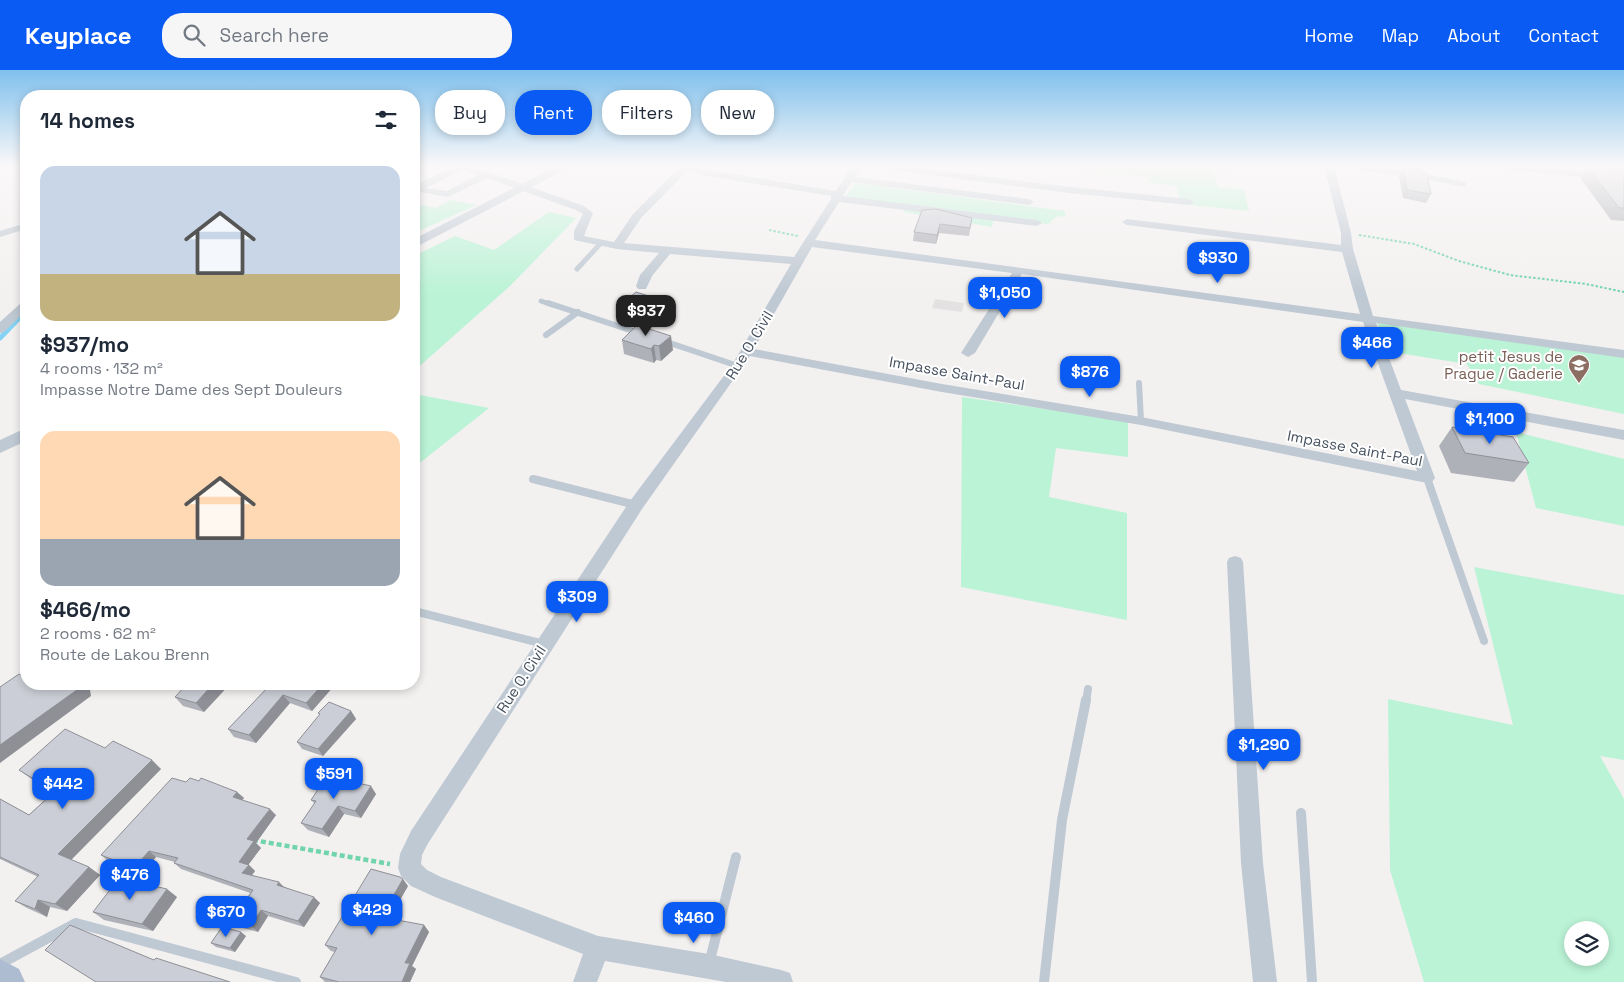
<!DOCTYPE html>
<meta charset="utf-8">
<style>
body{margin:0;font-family:"Space Grotesk",sans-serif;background:#f6f6f7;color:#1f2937;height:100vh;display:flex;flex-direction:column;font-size:19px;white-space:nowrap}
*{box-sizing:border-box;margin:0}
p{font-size:16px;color:#747a83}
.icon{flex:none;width:28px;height:28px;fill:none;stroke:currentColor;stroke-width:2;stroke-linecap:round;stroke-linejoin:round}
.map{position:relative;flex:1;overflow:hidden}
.details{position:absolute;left:20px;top:20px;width:400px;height:600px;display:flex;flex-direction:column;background:#fff;border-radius:20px;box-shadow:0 2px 8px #0003}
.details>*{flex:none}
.guide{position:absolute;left:435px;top:20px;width:475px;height:45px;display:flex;gap:10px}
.buttons{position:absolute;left:1564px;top:851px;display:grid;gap:10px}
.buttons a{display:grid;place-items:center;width:45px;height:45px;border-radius:50%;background:#fff;box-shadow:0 2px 8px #0003;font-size:25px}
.price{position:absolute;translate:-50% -42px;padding:0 11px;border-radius:10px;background:#095bf3;color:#fff;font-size:16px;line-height:32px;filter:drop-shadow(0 1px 2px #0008)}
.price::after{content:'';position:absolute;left:50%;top:30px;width:15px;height:11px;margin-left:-8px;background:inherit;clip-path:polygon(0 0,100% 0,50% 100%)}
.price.current{background:#222;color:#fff}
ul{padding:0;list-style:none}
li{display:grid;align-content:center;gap:10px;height:265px;padding:0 20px}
li span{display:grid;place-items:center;height:155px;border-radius:15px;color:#555}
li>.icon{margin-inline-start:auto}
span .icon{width:90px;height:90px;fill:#fffc;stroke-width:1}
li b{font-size:21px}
h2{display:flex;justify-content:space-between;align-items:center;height:60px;padding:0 20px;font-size:21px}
.chip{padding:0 18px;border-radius:20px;background:#fff;box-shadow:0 2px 8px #0003;font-size:18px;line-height:45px}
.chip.current{background:#095bf3;color:#fff}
header{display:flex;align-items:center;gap:30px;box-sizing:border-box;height:70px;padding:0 25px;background:#095bf3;color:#fff}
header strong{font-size:24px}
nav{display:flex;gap:28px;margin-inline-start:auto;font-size:18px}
.search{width:350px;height:45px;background:#f6f6f7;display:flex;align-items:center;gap:12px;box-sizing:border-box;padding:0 18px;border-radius:20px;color:#747a83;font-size:19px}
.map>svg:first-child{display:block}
.education{fill:#e4e1e2}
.green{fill:#bbf3d6;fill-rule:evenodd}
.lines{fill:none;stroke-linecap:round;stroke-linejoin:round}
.stream{stroke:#85d3f4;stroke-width:5}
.path-far1{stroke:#70d4ac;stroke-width:2;stroke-dasharray:2.5 2;stroke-linecap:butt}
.path{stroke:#70d4ac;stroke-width:4.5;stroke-dasharray:5 3;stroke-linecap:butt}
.service-far3{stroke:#bfc9d3;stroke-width:5}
.service-far2{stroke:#bfc9d3;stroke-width:6}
.service-far1{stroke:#bfc9d3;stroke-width:8}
.service{stroke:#bfc9d3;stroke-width:10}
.minor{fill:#bfc9d3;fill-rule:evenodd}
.tertiary{fill:#bfc9d3;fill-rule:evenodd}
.primary{fill:#adbcd1;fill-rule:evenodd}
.wall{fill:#afb1b8}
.shaded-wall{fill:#8e9096}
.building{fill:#cbced6;stroke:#8e9096}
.labels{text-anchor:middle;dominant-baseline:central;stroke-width:4;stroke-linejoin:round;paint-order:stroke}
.street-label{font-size:15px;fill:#46515f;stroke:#fff}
.education-label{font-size:15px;fill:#785e54;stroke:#fff;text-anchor:end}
</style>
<header>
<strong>Keyplace</strong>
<div class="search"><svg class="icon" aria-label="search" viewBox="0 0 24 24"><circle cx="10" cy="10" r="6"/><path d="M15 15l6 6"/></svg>Search here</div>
<nav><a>Home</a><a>Map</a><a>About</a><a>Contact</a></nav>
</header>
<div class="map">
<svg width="1624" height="912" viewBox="0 0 1624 912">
<rect width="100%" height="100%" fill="#f3f0f0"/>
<!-- education -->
<path class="education" d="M935 229 964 233 962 242 932 238Z"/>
<!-- green -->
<path class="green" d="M1041 96H1230L1231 101 1213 100 1218 117 1244 119 1249 141 1181 134 1176 116 1149 113 1148 107Z
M856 113 1065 141V147L1057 146 1048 154 994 146 992 157 904 142V138L844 128Z
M450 130 477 135 414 163V136L417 134 436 138Z
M549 142 576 148 511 215 414 301V186L455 166 494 180Z
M1377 253 1624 286V344L1479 314 1467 294 1392 282Z
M414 324 489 338 421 392 414 390Z
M962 327 1128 351V387L1056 378 1049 427 1127 443V550L961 517Z
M1516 362 1624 389V456L1536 438Z
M1474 497 1624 525V690L1600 686 1624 729V912H1424L1390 800 1388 629 1513 655ZM1572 860H1600V888H1572Z"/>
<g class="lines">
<!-- stream -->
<path class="stream" d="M0 268 26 241"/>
<!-- path-far1 -->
<path class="path-far1" d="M769 160 798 166
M1359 165 1414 174 1459 191 1510 205 1586 214 1624 222"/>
<!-- path -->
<path class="path" d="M253 770 390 794"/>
<!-- service-far3 -->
<path class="service-far3" d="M1350 96 1417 105 1463 114
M577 199 601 173
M541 231 552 235"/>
<!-- service-far2 -->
<path class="service-far2" d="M548 233 639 263
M546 265 578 242
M664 271 738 296
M1139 313 1141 351
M533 409 536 410"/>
<!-- service-far1 -->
<path class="service-far1" d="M1427 408 1484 571
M533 409 636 435
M414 541 544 574
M1086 632 1088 619"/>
<!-- service -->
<path class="service" d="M1301 743 1312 912
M0 894 76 853 296 912
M709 894 736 787
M1044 912 1062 750 1086 630"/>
<!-- minor -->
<path class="minor" d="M455 96H471L584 136 593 143 584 166 614 172 633 144 681 96H695L709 100 836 121 852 96H862L855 107 1029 129 1034 132 1029 135 851 112 843 126 1037 150 1042 153 1037 156 839 132 815 170 1360 244 1342 182 1127 155 1122 152 1127 149 1341 175V163L1324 96H1334L1351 163 1353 179 1373 246 1624 280V288L1376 253 1401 320 1624 360V370L1405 329 1435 408 1432 412 1427 413 1141 355 942 322 750 286 642 439 427 775 422 785 421 794 427 800 441 807 598 866 709 884 781 900 790 903 793 912H726L605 891 597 912H573L583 884 435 827 411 816 401 806 398 798 400 784 411 761 630 431 732 295 791 194 670 184 652 206 646 219H638L636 216 640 205 659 183 617 179 574 170V161L583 144 576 140 487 108 448 127 414 121V116ZM462 100 478 105 447 121 426 118ZM688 100 707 106 831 126V129L794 187 624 173 641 148ZM812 177 1012 203 961 283 968 287 975 283 1022 204 1363 252 1417 401 1141 347 942 314 754 279Z
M878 96H904L1070 117 1189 129 1194 132 1189 135 1070 123 883 99Z
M1496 96H1528L1624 105V111L1501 99Z
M26 153V159L0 167V161Z
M26 231V241L4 262 0 263V252L22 232Z
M1235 486 1241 488 1243 492 1263 793 1277 912H1253L1241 793 1227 492 1229 488Z"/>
<!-- tertiary -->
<path class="tertiary" d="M557 96H572L414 178V169Z
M26 358V371L0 383V370Z"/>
<!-- primary -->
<path class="primary" d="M0 889 19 899 25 912H0Z"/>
</g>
<!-- wall -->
<path class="wall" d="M1396 96H1422L1420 101 1431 124 1426 133 1403 128 1399 107 1402 99 1397 98Z
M1588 97 1624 100V151L1611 150 1581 109Z
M922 140 972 148 969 166 939 163 936 174 913 171 914 162Z
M655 228 656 237 637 254 617 249 616 239Z
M637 255 673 280 661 291 656 290 654 293 624 284 622 270Z
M1452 357 1529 393 1514 412 1451 403 1439 376Z
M179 614H230L204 642 183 636 175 627 183 618Z
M271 614 333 617 312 641 290 633 256 673 234 667 228 659Z
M351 641 356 649 323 686 302 679 297 672 320 645 318 643Z
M105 678 161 699 71 790 89 797 100 805 67 841 50 837 47 847 27 838 15 831 38 807 0 789V729L29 745 51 724 49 722 50 721 30 708 19 700Z
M199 711 237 722 244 728 242 730 276 745 256 773 261 778 248 794 255 801 252 805 285 817 320 833 304 857 268 846 258 862 239 857 232 851 250 823 181 799 174 793 175 792 156 787 142 804 109 792 101 785 186 712Z
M376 724 361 748 344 744 329 767 308 760 301 753 315 734 311 730Z
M408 816 389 849 424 855 429 862 412 896 416 899 410 912H325L320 907 335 882 331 881 325 875Z
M177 827 153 861 104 850 93 842Z
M246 866 235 882 216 877 211 873Z"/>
<!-- shaded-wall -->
<path class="shaded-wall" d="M940 154 939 163 936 174 937 165Z
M655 228 656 237 637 254 635 245Z
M671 266 673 280 661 291 659 276Z
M654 275 656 290 654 293 651 279Z
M80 614H89L91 626 0 693V675Z
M213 614H230L204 642 196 633Z
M323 614H331L333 617 312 641 306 633Z
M283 625 290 633 256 673 249 665Z
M351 641 356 649 323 686 318 679Z
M152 690 161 699 69 792 58 784Z
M371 716 376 724 361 748 355 741Z
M237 722 244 728 239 734 233 727Z
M338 736 344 744 329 767 322 759Z
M270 739 276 745 256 773 261 778 246 798 239 792 247 769Z
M149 781 156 787 142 804 134 798Z
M249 795 255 801 249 809 242 803Z
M89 797 100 805 67 841 55 834Z
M403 809 408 816 387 853 381 847Z
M279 812 285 818 277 815Z
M167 819 177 827 153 861 142 854Z
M314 827 320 833 304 857 298 851Z
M38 830 50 837 47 847 35 839Z
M261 840 268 846 258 862 251 856Z
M424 855 429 862 412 896 416 899 410 912H402L405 893Z
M241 862 246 866 235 882 230 878Z"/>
<!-- building -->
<path class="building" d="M1588 97 1624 100V138H1619Z
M1403 99 1426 102 1431 124 1407 120Z
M936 139 972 148 970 158 940 154 937 165 914 162 922 140Z
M636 222 655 228 635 245 616 239Z
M637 255 671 266 659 276 654 275 651 279 622 270Z
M1452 357 1513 367 1529 393 1465 383Z
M26 603V614H80L81 617 0 675V617L19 604 22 606Z
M187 614H213L196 633 175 627Z
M271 614H323L306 633 283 625 249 665 228 659Z
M329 632 351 641 318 679 297 672 320 644 318 643Z
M65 659 105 678 113 671 152 690 58 784 89 797 55 834 38 830 35 839 15 831 39 805 0 787V729L29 745 52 724 49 722 52 720 19 700Z
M327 706 371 716 355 741 338 736 322 759 301 753 316 731 311 730Z
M172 708 186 712 190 708 199 711 201 708 237 722 233 727 270 739 247 769 254 771 239 792 249 795 242 803 279 812 277 815 314 827 298 851 261 840 251 856 232 851 253 820 174 793 178 788 149 781 134 798 101 785Z
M371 799 400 807 403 809 381 847 424 855 405 893H410L402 912H339L320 907 337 878 325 875Z
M119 808 167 819 142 854 93 842Z
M70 855 154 890 156 888 230 912H96L45 880Z
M222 857 241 862 230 878 211 873Z"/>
<!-- sky -->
<linearGradient id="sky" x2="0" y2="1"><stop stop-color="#80c0ed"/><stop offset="0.43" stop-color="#faf8f8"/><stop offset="1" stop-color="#faf8f8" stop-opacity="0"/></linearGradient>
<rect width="1624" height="223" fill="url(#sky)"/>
<!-- icons -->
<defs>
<g id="school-pin" transform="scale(1.125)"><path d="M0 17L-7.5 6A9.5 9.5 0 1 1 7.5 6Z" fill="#8d6e63" stroke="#fff"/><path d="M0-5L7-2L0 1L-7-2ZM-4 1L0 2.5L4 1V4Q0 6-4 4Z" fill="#fff"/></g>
</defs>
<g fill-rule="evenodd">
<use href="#school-pin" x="1579" y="295"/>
</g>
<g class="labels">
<!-- street labels -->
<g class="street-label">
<text transform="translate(749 275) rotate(-59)">Rue O. Civil</text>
<text transform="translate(957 303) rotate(10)">Impasse Saint-Paul</text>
<text transform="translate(1355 378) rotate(11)">Impasse Saint-Paul</text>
<text transform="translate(521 609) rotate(-57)">Rue O. Civil</text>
</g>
<!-- education labels -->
<g class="education-label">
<text x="1563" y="286">petit Jesus de<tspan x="1563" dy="17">Prague / Gaderie</tspan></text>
</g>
</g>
</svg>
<div class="buttons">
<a><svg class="icon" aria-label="layers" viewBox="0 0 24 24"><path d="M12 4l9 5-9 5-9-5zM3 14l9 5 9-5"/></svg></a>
</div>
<b class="price" style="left:1218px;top:214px">$930</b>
<b class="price" style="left:1005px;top:249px">$1,050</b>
<b class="price current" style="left:646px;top:267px">$937</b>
<b class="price" style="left:1372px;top:299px">$466</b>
<b class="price" style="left:1090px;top:328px">$876</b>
<b class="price" style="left:1490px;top:375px">$1,100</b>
<b class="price" style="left:577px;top:553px">$309</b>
<b class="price" style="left:1264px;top:701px">$1,290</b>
<b class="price" style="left:334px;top:730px">$591</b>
<b class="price" style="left:63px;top:740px">$442</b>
<b class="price" style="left:130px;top:831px">$476</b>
<b class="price" style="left:372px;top:866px">$429</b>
<b class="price" style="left:226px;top:868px">$670</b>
<b class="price" style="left:694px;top:874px">$460</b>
<div class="guide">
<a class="chip">Buy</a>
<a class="chip current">Rent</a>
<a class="chip">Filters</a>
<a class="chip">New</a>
</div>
<section class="details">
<h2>14 homes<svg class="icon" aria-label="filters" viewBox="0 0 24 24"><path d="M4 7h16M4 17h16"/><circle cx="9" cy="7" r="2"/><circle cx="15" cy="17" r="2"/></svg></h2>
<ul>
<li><span style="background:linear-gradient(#c9d6e8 70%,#c2b280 0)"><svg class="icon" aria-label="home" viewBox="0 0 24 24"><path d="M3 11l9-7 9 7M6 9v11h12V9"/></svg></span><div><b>$937/mo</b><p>4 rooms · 132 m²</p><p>Impasse Notre Dame des Sept Douleurs</p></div></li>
<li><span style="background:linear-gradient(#ffd9b3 70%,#9aa5b1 0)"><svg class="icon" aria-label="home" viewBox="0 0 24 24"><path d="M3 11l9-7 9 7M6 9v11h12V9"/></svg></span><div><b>$466/mo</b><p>2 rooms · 62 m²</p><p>Route de Lakou Brenn</p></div></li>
</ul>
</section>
</div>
